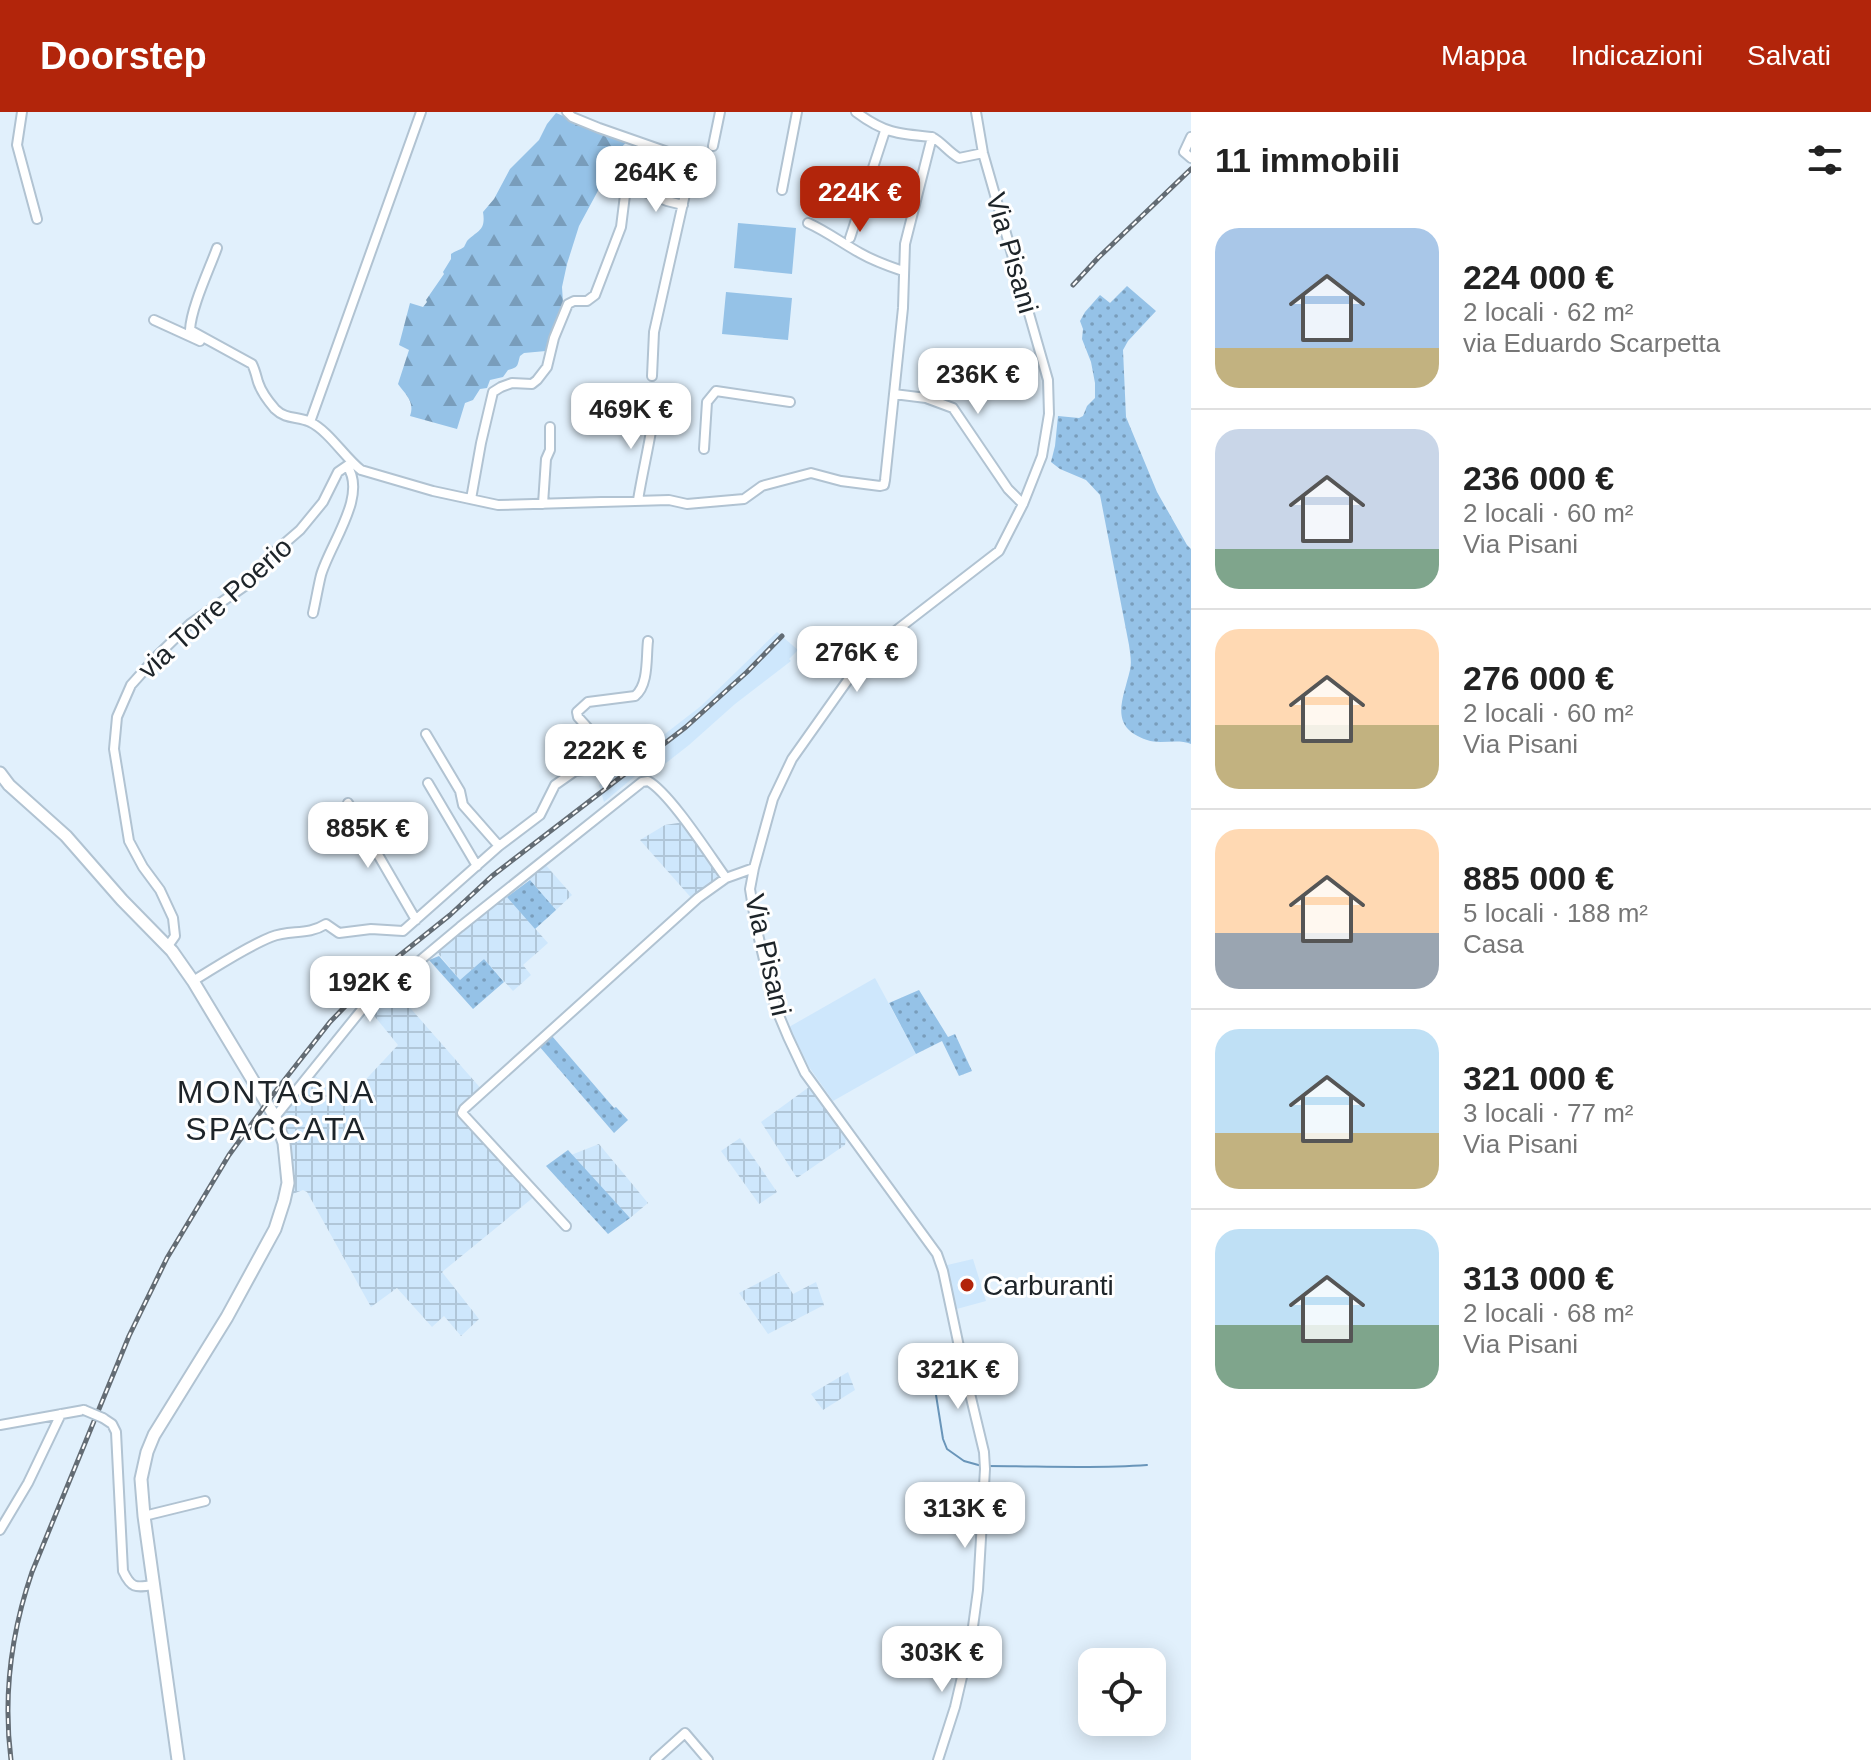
<!DOCTYPE html>
<html lang="it">
<meta charset="utf-8">
<style>
body{margin:0;font-family:Helvetica,sans-serif;background:#f2f2f2;color:#222;height:100vh;display:flex;flex-direction:column;font-size:30px;white-space:nowrap}
*{box-sizing:border-box;margin:0}
p{font-size:26px;color:#767676}
.icon{flex:none;width:44px;height:44px;fill:none;stroke:currentColor;stroke-width:2;stroke-linecap:round;stroke-linejoin:round}
.map{position:relative;flex:1;overflow:hidden}
.drawer{display:flex;flex-direction:column;background:#fff;width:680px}
.drawer>*{flex:none}
.buttons{position:absolute;left:1078px;top:1536px;display:grid;gap:16px}
.buttons a{display:grid;place-items:center;width:88px;height:88px;border-radius:16px;background:#fff;box-shadow:0 4px 20px #0003;font-size:40px}
.price{position:absolute;translate:-50% -68px;padding:0 18px;border-radius:16px;background:#fff;color:#222;font-size:26px;line-height:52px;filter:drop-shadow(0 2px 4px #0008)}
.price::after{content:'';position:absolute;left:50%;top:48px;width:24px;height:18px;margin-left:-12px;background:inherit;clip-path:polygon(0 0,100% 0,50% 100%)}
.price.current{background:#b2250b;color:#fff}
ul{padding:0;list-style:none}
li{display:flex;align-items:center;gap:24px;height:200px;padding:0 24px}
li+li{border-top:2px solid #e0e0e0}
li span{display:grid;place-items:center;flex:none;width:224px;height:160px;border-radius:24px;color:#555}
li>.icon{margin-inline-start:auto}
span .icon{width:96px;height:96px;fill:#fffc;stroke-width:1}
li b{font-size:34px}
h2{display:flex;justify-content:space-between;align-items:center;height:96px;padding:0 24px;font-size:34px}
header{display:flex;align-items:center;gap:48px;box-sizing:border-box;height:112px;padding:0 40px;background:#b2250b;color:#fff}
header strong{font-size:38px}
nav{display:flex;gap:44px;margin-inline-start:auto;font-size:28px}
main{display:flex;flex:1;min-height:0}
.map>svg:first-child{display:block}
.built{fill:#cee7fc}
.industrial{fill:url(#industrial-grid)}
.grass{fill:url(#grass-dots)}
.forest{fill:url(#forest-firs)}
.pitch{fill:#95c2e7}
.lines{fill:none;stroke-linecap:round;stroke-linejoin:round}
.stream{stroke:#6995b9;stroke-width:2}
.minor-casing{stroke:#b1c3d2;stroke-width:12}
.secondary-casing{stroke:#b1c3d2;stroke-width:15}
.minor{stroke:#fff;stroke-width:8}
.secondary{stroke:#fff;stroke-width:11}
.rail-casing{stroke:#636c74;stroke-width:5}
.rail{stroke:#fff;stroke-width:2;stroke-dasharray:6;stroke-linecap:butt}
.minor-bridge-casing{stroke:#b1c3d2;stroke-width:12;stroke-linecap:butt}
.minor-bridge{stroke:#fff;stroke-width:8}
.poi-dot{fill:#b2250b;stroke:#fff;stroke-width:3}
.labels{text-anchor:middle;dominant-baseline:central;stroke-width:6;stroke-linejoin:round;paint-order:stroke}
.street-label{font-size:28px;fill:#1d2429;stroke:#fff}
.poi-label{font-size:28px;fill:#1d2429;stroke:#fff;text-anchor:start}
.quarter-label{font-size:32px;letter-spacing:2px;fill:#1d2429;stroke:#fff}
</style>
<header>
<strong>Doorstep</strong>
<nav><a>Mappa</a><a>Indicazioni</a><a>Salvati</a></nav>
</header>
<main>
<div class="map">
<svg width="1191" height="1648" viewBox="0 0 1191 1648">
<defs>
<pattern id="industrial-grid" width="8" height="8" patternUnits="userSpaceOnUse" patternTransform="scale(2)"><rect width="8" height="8" fill="#cee7fc"/><path d="M0 4h8M4 0v8" fill="none" stroke="#b0c6d8"/></pattern>
<pattern id="grass-dots" width="8" height="8" patternUnits="userSpaceOnUse" patternTransform="scale(2)"><rect width="8" height="8" fill="#95c2e7"/><path d="M2 2h.1M6 6h.1" fill="none" stroke="#799dbb" stroke-width="1.8" stroke-linecap="round"/></pattern>
<pattern id="forest-firs" width="22" height="20" patternUnits="userSpaceOnUse" patternTransform="scale(2)"><rect width="22" height="20" fill="#95c2e7"/><path d="M5 1l3.5 6h-7zM16 11l3.5 6h-7z" fill="#799dbb"/></pattern>
</defs>
<rect width="100%" height="100%" fill="#e1f0fc"/>
<!-- built -->
<path class="built" d="M777 520 798 538 789 547 791 549 735 592 689 633 652 662 646 655 604 690 599 673 701 594Z
M875 866 916 942 833 989 809 955 789 915Z
M973 1147 986 1189 953 1198 943 1154Z"/>
<!-- industrial -->
<path class="industrial" d="M684 710 724 765 694 789 640 728 665 713Z
M544 751 572 783 556 798 527 765Z
M501 778 548 831 523 853 531 863 513 879 484 847 460 868 432 834Z
M391 874 483 979 463 996 535 1084 442 1160 479 1207 461 1224 444 1204 432 1215 397 1176 371 1195 307 1080 303 1078 290 1083 292 1051 279 1005 314 962 342 993 398 933 367 895Z
M809 975 846 1026 845 1033 797 1066 761 1010Z
M740 1026 777 1080 759 1092 721 1039Z
M599 1032 648 1091 630 1106 571 1043Z
M779 1160 793 1182 816 1170 824 1193 768 1222 739 1181Z
M848 1260 855 1278 823 1298 811 1282Z"/>
<!-- grass -->
<path class="grass" d="M1127 174 1156 199 1128 229 1123 238 1126 305 1157 380 1187 433 1191 437V632C1177 626 1161 633 1147 628 1108 615 1123 588 1130 558 1132 550 1130 541 1129 533L1100 383 1086 368 1060 357 1051 350 1055 334 1058 304 1079 306 1083 304 1087 294 1095 286V271L1091 250 1082 227 1083 217 1080 209 1085 200 1100 183 1110 191Z
M530 768 556 798 535 817 507 785Z
M439 844 460 868 484 847 504 870 473 897 429 848Z
M919 878 948 925 955 922 972 959 959 964 942 929 916 942 889 891Z
M550 924H552L614 996 616 995 628 1008 614 1021 539 934Z
M568 1038 630 1106 608 1122 546 1054Z"/>
<!-- forest -->
<path class="forest" d="M556 1 627 30C618 38 614 43 615 56L601 67 600 75 579 114 567 152 562 175 563 191 546 239 524 241 520 244C517 254 519 255 508 258L503 265 490 268 487 276 480 277 473 288 465 291 457 317 410 304C415 290 406 283 398 272L409 238 399 233 410 191 423 195 427 190 426 188 444 162 443 160 451 147V142C455 139 460 138 464 135 465 133 466 131 467 129 478 118 486 119 483 100L494 87 510 57 539 28 547 12Z"/>
<!-- pitch -->
<path class="pitch" d="M738 111 796 116 792 162 734 156Z
M726 180 792 186 788 228 722 222Z"/>
<g class="lines">
<!-- stream -->
<path class="stream" d="M928 1273 936 1283 943 1327 947 1337 964 1349 982 1354
M988 1354C1041 1354 1094 1357 1147 1353"/>
<!-- minor casing -->
<g class="minor-casing">
<path id="minor" d="M22 0 17 33 37 107
M567 0 572 5 599 16 702 52
M856 0C884 21 898 22 932 25
M1191 25 1184 40 1191 46
M713 34 720 0
M782 78 797 0
M808 111C826 119 842 131 860 141 874 149 888 154 903 159
M850 126 885 19
M217 136C209 158 191 196 190 218L252 252C255 258 256 263 258 270 261 279 268 289 275 297 286 308 298 304 310 310 329 319 345 346 361 358L433 379 498 393 669 388 687 392 744 387 762 374 811 361 841 369 880 374 884 373 885 368 903 196 905 132 932 25C942 30 948 40 959 46L983 41
M154 208 200 229
M652 264 654 220 690 60V47
M894 282 926 286 953 296 1008 377 1023 392
M310 310 421 0
M704 337 707 290 716 279 790 290
M471 387 481 331 493 280 501 275 512 271 532 272 537 268 547 255 554 226 568 192 574 189H587L595 183 621 115 626 75 630 74 667 89 683 93
M638 388C643 357 651 326 655 294
M543 392 546 347 550 338V315
M313 501C316 488 318 475 321 463 330 432 368 383 347 354
M426 622 460 679 463 693 499 734
M428 671 477 754
M348 691 416 808
M168 834 175 824 173 806 160 778 143 755 129 729 114 637 117 605 131 573 158 543 190 512 249 471 270 444 300 418 323 390 338 360 351 351
M193 869C218 854 244 836 271 825 290 817 307 824 326 812L339 821 371 817 403 819 499 734 540 703 555 673 575 659 609 655 616 652 614 645 578 605 577 600 588 590 635 584C649 573 646 545 648 529
M275 1005 363 896 460 815 642 670 648 669C670 681 710 744 726 766L754 756
M566 1114 462 1001 464 997 698 786 726 766
M103 1306 112 1312 116 1320 123 1459C131 1476 135 1476 153 1473
M0 1313 84 1298
M144 1404 205 1389
M0 1418 28 1371 61 1302
M655 1648 685 1621 708 1648
M938 1648 955 1595 972 1522 978 1478 985 1357 984 1340 961 1244 943 1159 937 1142 805 961 788 925 775 894 756 814 750 777 754 756 773 687 792 647 867 541 999 439 1023 392 1042 344 1049 302 1048 268 983 41 976 0"/>
</g>
<!-- secondary casing -->
<g class="secondary-casing">
<path id="secondary" d="M0 661 9 673 66 724 122 788 172 839 193 869 275 1005 284 1031 288 1071 284 1089 275 1117 227 1205 154 1323 147 1340 141 1367 144 1404 178 1648"/>
</g>
<!-- minor -->
<use href="#minor" class="minor"/>
<!-- secondary -->
<use href="#secondary" class="secondary"/>
<!-- rail casing -->
<g class="rail-casing">
<path id="rail" d="M1073 173 1098 146 1191 57
M11 1648C3 1584 11 1521 32 1460L129 1224 167 1146 229 1043 275 980 330 910 361 878 395 847 450 803 492 764 686 615 747 560 782 524"/>
</g>
<!-- rail -->
<use href="#rail" class="rail"/>
<!-- minor-bridge casing -->
<g class="minor-bridge-casing">
<path id="minor-bridge" d="M84 1298 103 1306"/>
</g>
<!-- minor-bridge -->
<use href="#minor-bridge" class="minor-bridge"/>
</g>
<!-- markers -->
<circle class="poi-dot" cx="967" cy="1173" r="8"/>
<g class="labels">
<!-- street labels -->
<g class="street-label">
<text transform="translate(1012 141) rotate(74)">Via Pisani</text>
<text transform="translate(215 496) rotate(-42)">via Torre Poerio</text>
<text transform="translate(768 843) rotate(77)">Via Pisani</text>
</g>
<!-- poi labels -->
<g class="poi-label">
<text x="983" y="1173">Carburanti</text>
</g>
<!-- quarter labels -->
<g class="quarter-label">
<text x="276" y="980">MONTAGNA<tspan x="276" dy="37">SPACCATA</tspan></text>
</g>
</g>
</svg>
<div class="buttons">
<a><svg class="icon" aria-label="locate" viewBox="0 0 24 24"><circle cx="12" cy="12" r="6"/><path d="M12 2v4M12 18v4M2 12h4M18 12h4"/></svg></a>
</div>
<b class="price" style="left:656px;top:102px">264K €</b>
<b class="price current" style="left:860px;top:122px">224K €</b>
<b class="price" style="left:978px;top:304px">236K €</b>
<b class="price" style="left:631px;top:339px">469K €</b>
<b class="price" style="left:857px;top:582px">276K €</b>
<b class="price" style="left:605px;top:680px">222K €</b>
<b class="price" style="left:368px;top:758px">885K €</b>
<b class="price" style="left:370px;top:912px">192K €</b>
<b class="price" style="left:958px;top:1299px">321K €</b>
<b class="price" style="left:965px;top:1438px">313K €</b>
<b class="price" style="left:942px;top:1582px">303K €</b>
</div>
<section class="drawer">
<h2>11 immobili<svg class="icon" aria-label="filters" viewBox="0 0 24 24"><path d="M4 7h16M4 17h16"/><circle cx="9" cy="7" r="2"/><circle cx="15" cy="17" r="2"/></svg></h2>
<ul>
<li><span style="background:linear-gradient(#a9c7e8 75%,#c2b280 0)"><svg class="icon" aria-label="home" viewBox="0 0 24 24"><path d="M3 11l9-7 9 7M6 9v11h12V9"/></svg></span><div><b>224 000 €</b><p>2 locali · 62 m²</p><p>via Eduardo Scarpetta</p></div></li>
<li><span style="background:linear-gradient(#c9d6e8 75%,#7fa58c 0)"><svg class="icon" aria-label="home" viewBox="0 0 24 24"><path d="M3 11l9-7 9 7M6 9v11h12V9"/></svg></span><div><b>236 000 €</b><p>2 locali · 60 m²</p><p>Via Pisani</p></div></li>
<li><span style="background:linear-gradient(#ffd9b3 60%,#c2b280 0)"><svg class="icon" aria-label="home" viewBox="0 0 24 24"><path d="M3 11l9-7 9 7M6 9v11h12V9"/></svg></span><div><b>276 000 €</b><p>2 locali · 60 m²</p><p>Via Pisani</p></div></li>
<li><span style="background:linear-gradient(#ffd9b3 65%,#9aa5b1 0)"><svg class="icon" aria-label="home" viewBox="0 0 24 24"><path d="M3 11l9-7 9 7M6 9v11h12V9"/></svg></span><div><b>885 000 €</b><p>5 locali · 188 m²</p><p>Casa</p></div></li>
<li><span style="background:linear-gradient(#bfe0f5 65%,#c2b280 0)"><svg class="icon" aria-label="home" viewBox="0 0 24 24"><path d="M3 11l9-7 9 7M6 9v11h12V9"/></svg></span><div><b>321 000 €</b><p>3 locali · 77 m²</p><p>Via Pisani</p></div></li>
<li><span style="background:linear-gradient(#bfe0f5 60%,#7fa58c 0)"><svg class="icon" aria-label="home" viewBox="0 0 24 24"><path d="M3 11l9-7 9 7M6 9v11h12V9"/></svg></span><div><b>313 000 €</b><p>2 locali · 68 m²</p><p>Via Pisani</p></div></li>
</ul>
</section>
</main>
